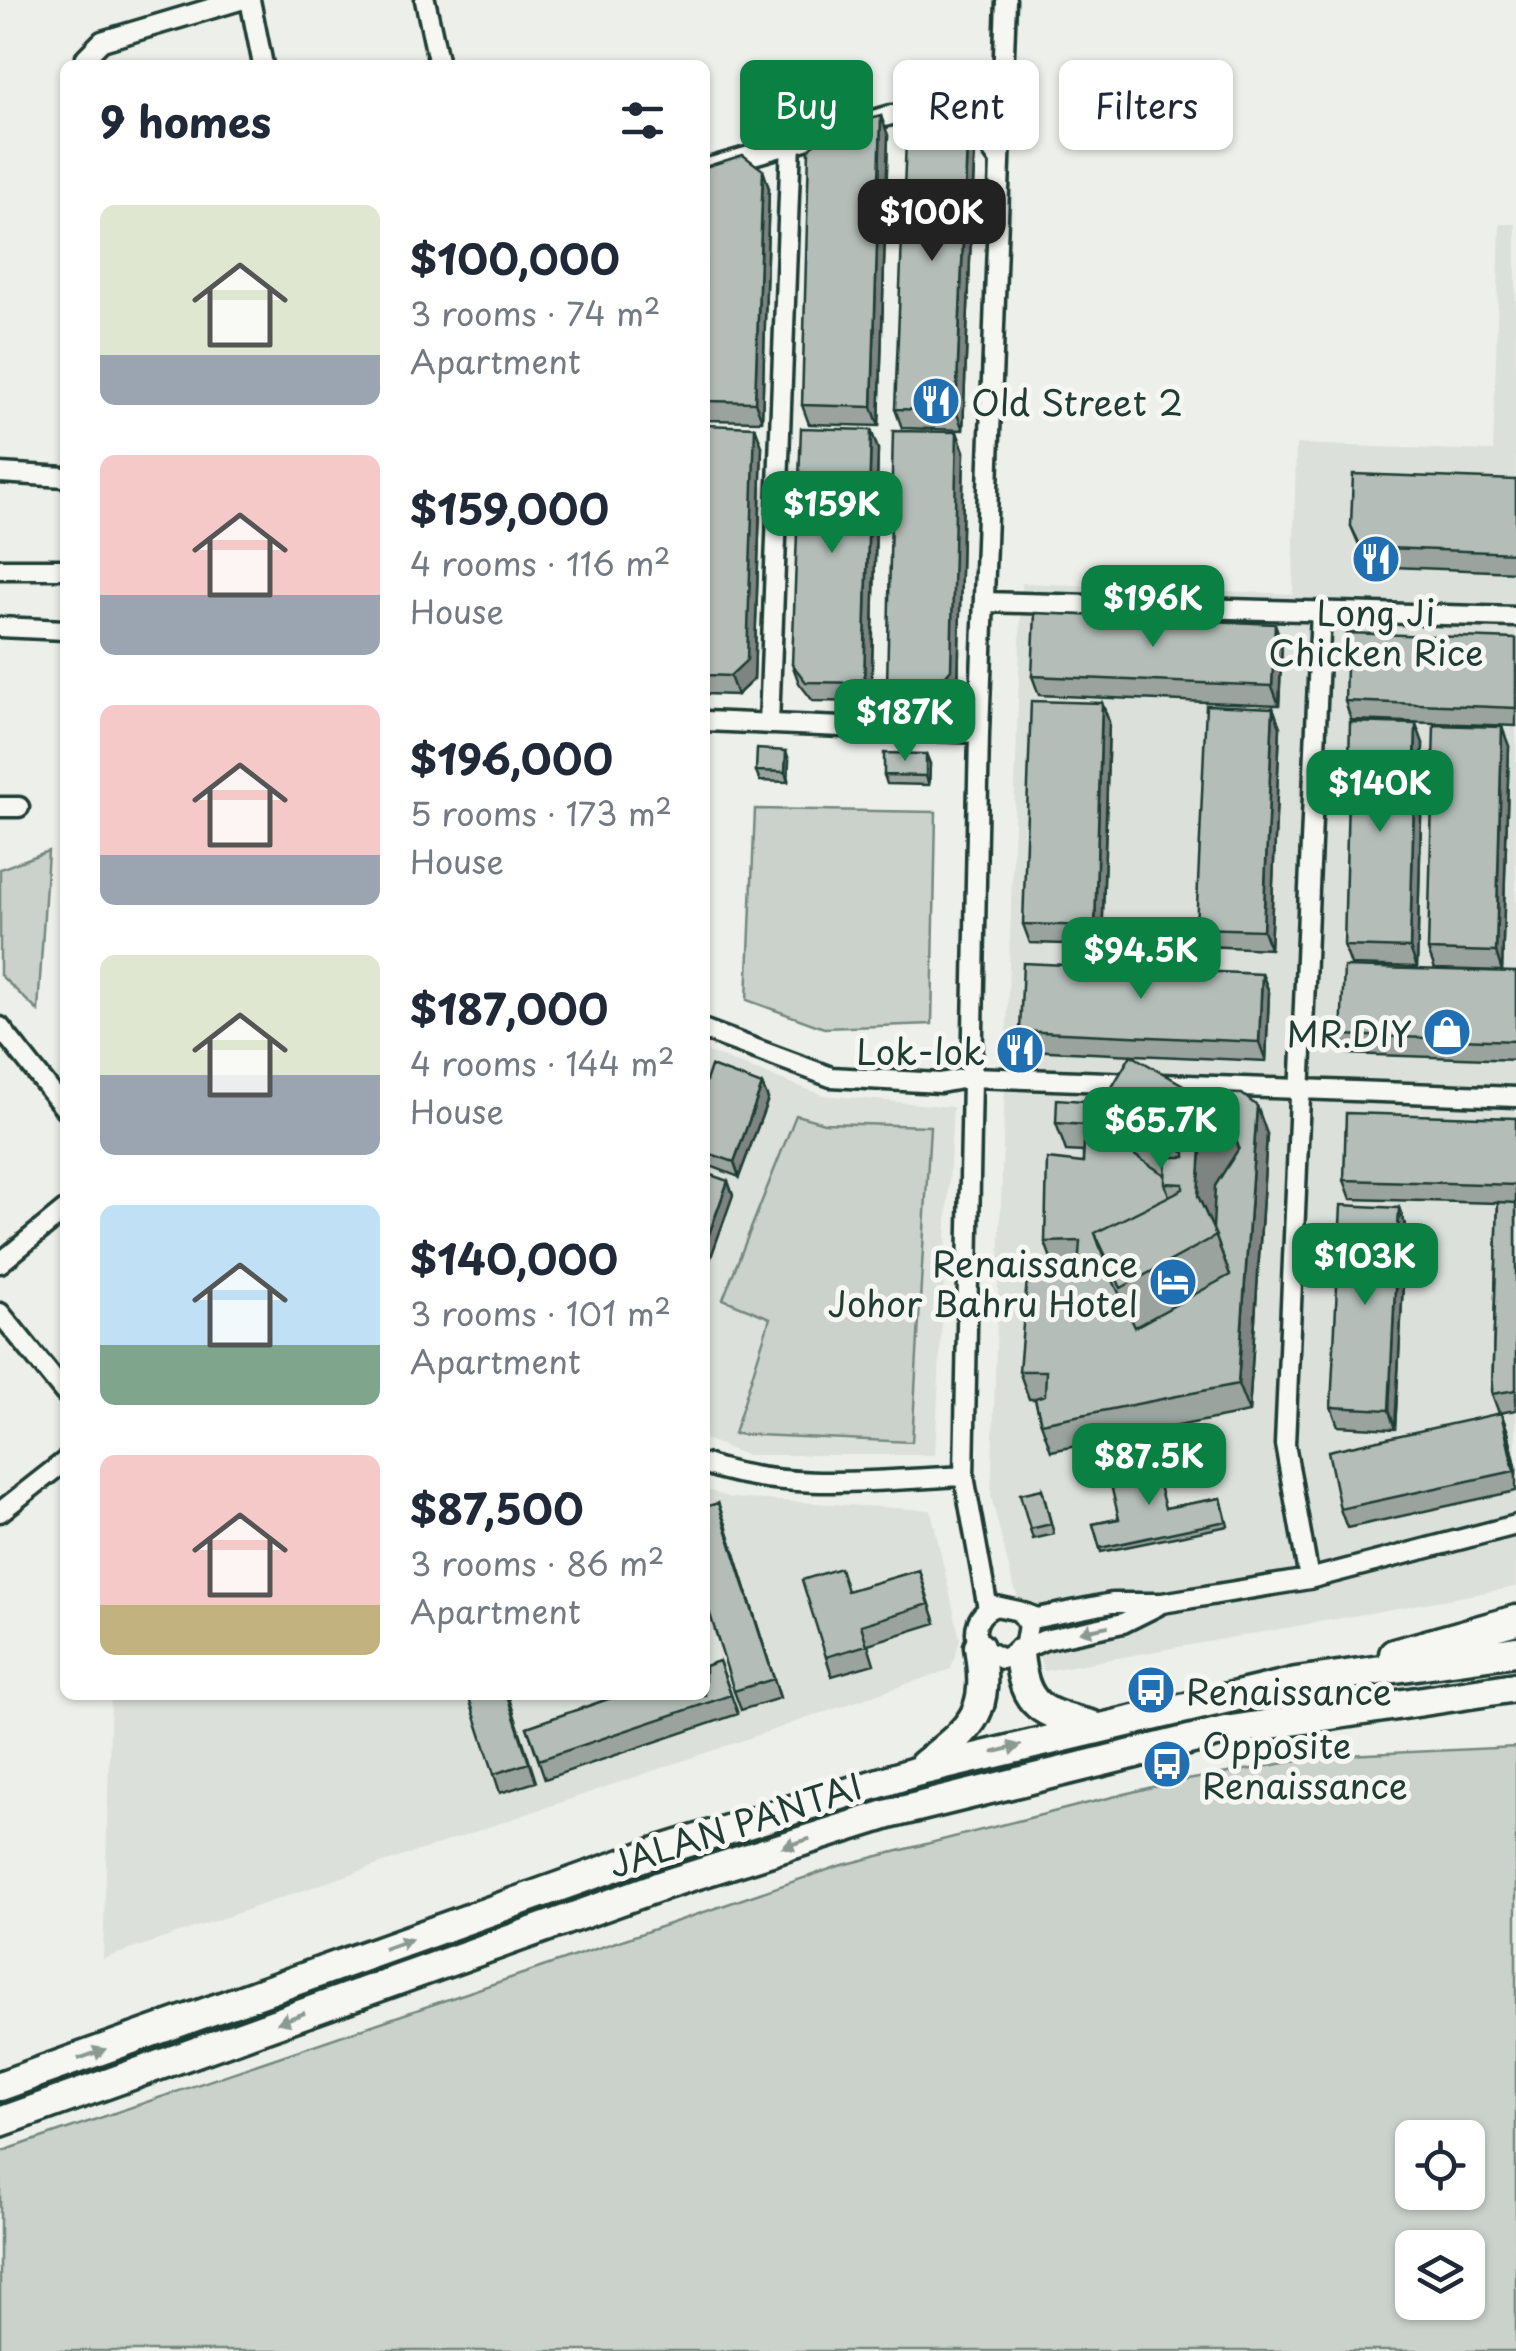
<!DOCTYPE html>
<meta charset="utf-8">
<style>
body{margin:0;font-family:"Playpen Sans",sans-serif;background:#f2f2f3;color:#1f2937;height:100vh;display:flex;flex-direction:column;font-size:38px;white-space:nowrap}
*{box-sizing:border-box;margin:0}
p{font-size:32px;color:#747a83}
.icon{flex:none;width:55px;height:55px;fill:none;stroke:currentColor;stroke-width:2;stroke-linecap:round;stroke-linejoin:round}
.map{position:relative;flex:1;overflow:hidden}
.side{position:absolute;left:60px;top:60px;width:650px;height:1640px;display:flex;flex-direction:column;background:#fff;border-radius:15px;box-shadow:0 2px 8px #0004}
.side>*{flex:none}
.banner{position:absolute;left:740px;top:60px;width:625px;height:90px;display:flex;gap:20px}
.buttons{position:absolute;left:1395px;top:2120px;display:grid;gap:20px}
.buttons a{display:grid;place-items:center;width:90px;height:90px;border-radius:15px;background:#fff;box-shadow:0 2px 8px #0004;font-size:50px}
.price{position:absolute;translate:-50% -85px;padding:0 22px;border-radius:20px;background:#0b8043;color:#fff;font-size:32px;line-height:65px;filter:drop-shadow(0 2px 5px #0008)}
.price::after{content:'';position:absolute;left:50%;top:60px;width:30px;height:22px;margin-left:-15px;background:inherit;clip-path:polygon(0 0,100% 0,50% 100%)}
.price.current{background:#222;color:#fff}
ul{padding:0;list-style:none}
li{display:flex;align-items:center;gap:30px;height:250px;padding:0 40px}
li span{display:grid;place-items:center;flex:none;width:280px;height:200px;border-radius:15px;color:#555}
li>.icon{margin-inline-start:auto}
span .icon{width:120px;height:120px;fill:#fffc;stroke-width:1}
li b{font-size:42px}
h2{display:flex;justify-content:space-between;align-items:center;height:120px;padding:0 40px;font-size:42px}
.chip{padding:0 35px;border-radius:15px;background:#fff;box-shadow:0 2px 8px #0004;font-size:35px;line-height:90px}
.chip.current{background:#0b8043;color:#fff}
.map>svg:first-child{display:block}
.built{fill:#dce0db}
.green{fill:#cbd2cc;stroke:#758880;stroke-width:2.5;fill-rule:evenodd}
.lines{fill:none;stroke-linecap:round;stroke-linejoin:round}
.minor-casing{stroke:#1f3d34;stroke-width:25}
.highway-casing{stroke:#1f3d34;stroke-width:35}
.minor{stroke:#f6f6f2;stroke-width:18}
.highway{stroke:#f6f6f2;stroke-width:28}
.wall{fill:#9ba39e;stroke:#1f3d34;stroke-width:2.5}
.shaded-wall{fill:#7e8481;stroke:#1f3d34;stroke-width:2.5}
.building{fill:#b4bdb8;stroke:#1f3d34;stroke-width:2.5}
.oneway{fill:#8a9a93}
.labels{text-anchor:middle;dominant-baseline:central;stroke-width:10;stroke-linejoin:round;paint-order:stroke}
.poi-label{font-size:35px;fill:#1f3d34;stroke:#f6f6f2;text-anchor:start}
.street-label{font-size:35px;fill:#1f3d34;stroke:#f6f6f2}
</style>
<div class="map">
<svg width="1516" height="2351" viewBox="0 0 1516 2351">
<rect width="100%" height="100%" fill="#edefea"/>
<filter id="ink" filterUnits="userSpaceOnUse"><feTurbulence type="fractalNoise" baseFrequency=".01" numOctaves="2"/><feDisplacementMap in="SourceGraphic" scale="20" xChannelSelector="R" yChannelSelector="G"/><feConvolveMatrix kernelMatrix="1 2 1 2 8 2 1 2 1" color-interpolation-filters="sRGB"/></filter>
<g filter="url(#ink)">
<!-- built -->
<path class="built" d="M1500 224H1516V1587L1044 1671 1012 1581 991 1496 1022 583 1293 594 1296 444 1493 451Z
M705 1051 823 1095 953 1107 935 1455H745L705 1439Z
M705 1489 730 1498 931 1510 960 1639 951 1669 103 1959 111 1695H705Z"/>
<!-- green -->
<path class="green" d="M755 809 936 812 932 1024 824 1028 747 1000Z
M48 851 38 1011 0 975V869Z
M796 1115 824 1123 930 1126 912 1442 734 1434 770 1318 723 1299Z
M1516 1747V2351H0V2152L839 1866 1164 1784 1326 1756ZM1412 2138H1468V2192H1412ZM1412 2248H1468V2302H1412Z"/>
<g class="lines">
<!-- minor casing -->
<g class="minor-casing">
<path id="minor" d="M250 0 263 65
M425 0 439 65
M84 65 86 57 102 41 240 0
M958 112 978 130 999 160
M958 112 978 100 1002 70
M705 169 891 115 1000 114
M0 473 65 477
M0 569H65
M984 602 1516 617
M0 627 65 630
M705 721 979 733
M769 724 791 142
M0 807H19
M0 1027 65 1109
M705 1030 831 1077 940 1083 972 1077 1135 1083
M1161 1084 1516 1097
M0 1263 65 1210
M0 1313 65 1393
M705 1464C784 1492 881 1480 964 1476
M0 1512 65 1461
M1309 1579 1285 1444 1321 611
M988 1609 964 1476 979 733 1006 0
M1019 1611 1037 1618 1112 1603H1162L1309 1579 1516 1525
M1024 1648 1028 1625 1019 1611 996 1606C977 1613 972 1629 979 1647L1002 1659 1044 1640 1123 1623 1157 1606"/>
</g>
<!-- highway casing -->
<g class="highway-casing">
<path id="highway" d="M1019 1654C1024 1707 1041 1713 1091 1725
M1394 1654 1516 1620
M924 1765C974 1725 990 1713 979 1647
M0 2086 656 1852 915 1772 1296 1682 1516 1651
M0 2122 666 1884 889 1814 1225 1731 1516 1687"/>
</g>
<!-- minor -->
<use href="#minor" class="minor"/>
<!-- highway -->
<use href="#highway" class="highway"/>
</g>
<!-- wall -->
<path class="wall" d="M888 135 879 426 809 424 802 405Z
M975 137 963 430 902 428 895 409Z
M705 167 769 188 762 421 705 420Z
M705 425 762 446 754 679 737 695 705 694Z
M878 449 871 702 813 701 799 683 792 664Z
M964 451 958 688 944 705 893 703 887 684Z
M1516 480V572L1368 566 1351 526Z
M1516 639V726L1351 720 1345 701Z
M1282 643 1279 705 1039 695 1032 676Z
M1102 703 1109 722 1102 945 1030 943 1023 924Z
M1273 708 1280 727 1270 949 1203 946 1196 928Z
M1423 743 1417 967 1351 965 1344 946Z
M1509 746 1502 971 1435 969 1428 950Z
M926 754 930 764 929 785 887 784 884 775Z
M789 760 788 782 760 781 756 771Z
M1516 972V1060L1348 1054 1341 1035Z
M1262 974 1269 992 1266 1061 1027 1050 1020 1031Z
M705 1084 762 1085 768 1099 739 1177 705 1164Z
M1084 1101 1267 1134 1249 1412 1051 1451 1041 1423 1035 1399H1029L1019 1371 1077 1282 1078 1269 1055 1270 1045 1242 1083 1163V1152L1066 1151 1056 1123Z
M1516 1118V1410L1499 1413 1492 1394 1498 1203 1351 1199 1344 1180Z
M1399 1208 1406 1227 1395 1429 1338 1426 1331 1407Z
M1501 1413 1508 1432 1516 1466V1491L1347 1528 1340 1509Z
M1042 1489 1054 1534 1033 1539 1030 1529Z
M1221 1498 1228 1526 1101 1552 1093 1524 1166 1508Z
M725 1522 780 1698 741 1710 734 1691Z
M919 1570 936 1623 868 1644 874 1664 832 1676 826 1657 848 1591Z
M719 1661 738 1714 545 1779 527 1727Z
M508 1695 536 1782 500 1793 494 1774Z"/>
<!-- shaded-wall -->
<path class="shaded-wall" d="M881 116 888 135 879 426 872 407Z
M968 118 975 137 963 430 956 411Z
M763 170 769 188 762 421 755 402Z
M755 427 762 446 754 679 737 695 730 676Z
M871 430 878 449 871 702 864 683Z
M957 432 964 451 958 688 944 705 937 686Z
M1275 624 1282 643 1279 705 1272 686Z
M1102 703 1109 722 1102 945 1095 926Z
M1273 708 1280 727 1270 949 1263 930Z
M1416 724 1423 743 1417 967 1410 948Z
M1502 727 1509 746 1502 971 1496 952Z
M786 751 789 760 788 782 785 772Z
M926 754 930 764 929 785 926 776Z
M1262 974 1269 992 1266 1061 1259 1042Z
M762 1085 768 1099 739 1177 734 1162Z
M1257 1106 1267 1134 1249 1412 1238 1384Z
M1225 1109 1249 1176 1216 1236 1198 1196 1201 1147Z
M728 1181 733 1195 705 1274V1245Z
M1399 1208 1406 1227 1395 1429 1389 1410Z
M1501 1413 1508 1432 1516 1466V1475Z
M718 1503 725 1522 780 1698 774 1679Z"/>
<!-- building -->
<path class="building" d="M881 116 872 407 802 405 809 150 824 132Z
M907 116 968 118 956 411 895 409Z
M743 155 763 170 755 402 705 401V167Z
M705 425 755 427 747 660 730 676 705 675Z
M801 428 871 430 864 683 806 682 792 664Z
M893 431 957 432 951 669 937 686 887 684Z
M1353 474 1516 480V553L1361 547 1351 526Z
M1035 613 1275 624 1272 686 1032 676Z
M1347 633 1516 639V708L1345 701Z
M1031 701 1102 703 1095 926 1023 924Z
M1206 705 1273 708 1263 930 1196 928Z
M1350 722 1416 724 1410 948 1344 946Z
M1434 725 1502 727 1496 952 1428 950Z
M757 749 786 751 785 772 756 771Z
M884 753 926 754V776L884 775Z
M1023 963 1262 974 1259 1042 1020 1031Z
M1344 967 1516 972V1041L1341 1035Z
M1131 1055 1225 1109 1201 1147 1198 1196 1216 1236 1121 1288 1095 1233 1183 1189V1184L1165 1183 1166 1157H1185V1153L1102 1104Z
M711 1066 762 1085 734 1162 705 1152V1084Z
M1101 1089 1111 1090 1102 1104 1117 1144 1165 1175V1183L1169 1196 1095 1233 1109 1272 1135 1327 1230 1275 1213 1229 1215 1186 1239 1148 1225 1109 1196 1092 1242 1094 1257 1106 1238 1384 1041 1423 1035 1398 1045 1395 1046 1371H1019L1027 1279 1077 1282 1080 1241 1045 1242 1047 1159 1083 1163 1085 1125 1056 1123 1057 1099 1084 1101Z
M1346 1113 1516 1118V1185L1344 1180Z
M705 1173 728 1181 705 1245Z
M1498 1202 1516 1203V1390L1492 1394Z
M1341 1205 1399 1208 1389 1410 1331 1407Z
M1501 1413 1514 1471 1340 1509 1328 1451Z
M1152 1459 1165 1508 1221 1498 1226 1521 1100 1548 1093 1524 1119 1519 1107 1468Z
M1042 1489 1051 1524 1030 1529 1020 1494Z
M718 1503 774 1679 734 1691 705 1598V1507Z
M840 1568 847 1591 919 1570 929 1604 861 1625 867 1645 826 1657 802 1580Z
M719 1661 731 1695 539 1760 527 1727 620 1695H705V1666Z
M468 1695H507L529 1763 494 1774Z"/>
<!-- one-way arrows -->
<defs><path id="oneway-solid" d="M-6-.8H1V-3.2L6.5 0L1 3.2V.8H-6Z" transform="scale(2.5)"/></defs>
<g class="oneway">
<use href="#oneway-solid" transform="translate(1094 1629) rotate(168)"/>
<use href="#oneway-solid" transform="translate(1007 1749) rotate(-14)"/>
<use href="#oneway-solid" transform="translate(796 1843) rotate(163)"/>
<use href="#oneway-solid" transform="translate(398 1944) rotate(-20)"/>
<use href="#oneway-solid" transform="translate(291 2018) rotate(160)"/>
<use href="#oneway-solid" transform="translate(92 2054) rotate(-20)"/>
</g>
</g>
<!-- icons -->
<defs>
<g id="restaurant-disc" transform="scale(2.5)"><circle r="9.5" fill="#1f6fb2" stroke="#f6f6f2"/><path d="M-5-6h1v4h1v-4h1v4h1v-4h1v5L-1.5 .5V6h-2V.5L-5-1ZM5-6V6H3V1.5H1.5Q1.5-4 5-6Z" fill="#fff"/></g>
<g id="shop-disc" transform="scale(2.5)"><circle r="9.5" fill="#1f6fb2" stroke="#f6f6f2"/><path d="M-5-2.5h2.3a2.7 3.5 0 0 1 5.4 0H5L5.5 6h-11ZM-1.5-2.5h3a1.5 2.3 0 0 0-3 0Z" fill="#fff"/></g>
<g id="hotel-disc" transform="scale(2.5)"><circle r="9.5" fill="#1f6fb2" stroke="#f6f6f2"/><path d="M-6-4.5h1.5V1H6V5H4.5V3h-9V5H-6ZM-4 0a1.8 1.8 0 1 1 3.6 0ZM.5 0V-2.5h3Q6-2.5 6 0Z" fill="#fff"/></g>
<g id="bus-disc" transform="scale(2.5)"><circle r="9.5" fill="#1f6fb2" stroke="#f6f6f2"/><path d="M-5-6H5V4H4V6H2V4H-2V6H-4V4H-5ZM-3.5-4V0h7V-4ZM-3.5 1.2v1.5H-2V1.2ZM2 1.2v1.5H3.5V1.2Z" fill="#fff"/></g>
</defs>
<g fill-rule="evenodd">
<use href="#restaurant-disc" x="936" y="401"/>
<use href="#restaurant-disc" x="1376" y="559"/>
<use href="#shop-disc" x="1447" y="1032"/>
<use href="#restaurant-disc" x="1020" y="1050"/>
<use href="#hotel-disc" x="1173" y="1282"/>
<use href="#bus-disc" x="1151" y="1690"/>
<use href="#bus-disc" x="1167" y="1764"/>
</g>
<g class="labels">
<!-- poi labels -->
<g class="poi-label">
<text x="971" y="401">Old Street 2</text>
<text x="1376" y="611" text-anchor="middle">Long Ji<tspan x="1376" dy="40">Chicken Rice</tspan></text>
<text x="1412" y="1032" text-anchor="end">MR.DIY</text>
<text x="985" y="1050" text-anchor="end">Lok-lok</text>
<text x="1138" y="1262" text-anchor="end">Renaissance<tspan x="1138" dy="40">Johor Bahru Hotel</tspan></text>
<text x="1186" y="1690">Renaissance</text>
<text x="1202" y="1744">Opposite<tspan x="1202" dy="40">Renaissance</tspan></text>
</g>
<!-- street labels -->
<g class="street-label">
<text transform="translate(735 1824) rotate(-18)">JALAN PANTAI</text>
</g>
</g>
</svg>
<div class="buttons">
<a><svg class="icon" aria-label="locate" viewBox="0 0 24 24"><circle cx="12" cy="12" r="6"/><path d="M12 2v4M12 18v4M2 12h4M18 12h4"/></svg></a>
<a><svg class="icon" aria-label="layers" viewBox="0 0 24 24"><path d="M12 4l9 5-9 5-9-5zM3 14l9 5 9-5"/></svg></a>
</div>
<b class="price current" style="left:932px;top:264px">$100K</b>
<b class="price" style="left:832px;top:556px">$159K</b>
<b class="price" style="left:1153px;top:650px">$196K</b>
<b class="price" style="left:905px;top:764px">$187K</b>
<b class="price" style="left:1380px;top:835px">$140K</b>
<b class="price" style="left:1141px;top:1002px">$94.5K</b>
<b class="price" style="left:1161px;top:1172px">$65.7K</b>
<b class="price" style="left:1365px;top:1308px">$103K</b>
<b class="price" style="left:1149px;top:1508px">$87.5K</b>
<div class="banner">
<a class="chip current">Buy</a>
<a class="chip">Rent</a>
<a class="chip">Filters</a>
</div>
<section class="side">
<h2>9 homes<svg class="icon" aria-label="filters" viewBox="0 0 24 24"><path d="M4 7h16M4 17h16"/><circle cx="9" cy="7" r="2"/><circle cx="15" cy="17" r="2"/></svg></h2>
<ul>
<li><span style="background:linear-gradient(#dfe7d0 75%,#9aa5b1 0)"><svg class="icon" aria-label="home" viewBox="0 0 24 24"><path d="M3 11l9-7 9 7M6 9v11h12V9"/></svg></span><div><b>$100,000</b><p>3 rooms · 74 m²</p><p>Apartment</p></div></li>
<li><span style="background:linear-gradient(#f6c9c9 70%,#9aa5b1 0)"><svg class="icon" aria-label="home" viewBox="0 0 24 24"><path d="M3 11l9-7 9 7M6 9v11h12V9"/></svg></span><div><b>$159,000</b><p>4 rooms · 116 m²</p><p>House</p></div></li>
<li><span style="background:linear-gradient(#f6c9c9 75%,#9aa5b1 0)"><svg class="icon" aria-label="home" viewBox="0 0 24 24"><path d="M3 11l9-7 9 7M6 9v11h12V9"/></svg></span><div><b>$196,000</b><p>5 rooms · 173 m²</p><p>House</p></div></li>
<li><span style="background:linear-gradient(#dfe7d0 60%,#9aa5b1 0)"><svg class="icon" aria-label="home" viewBox="0 0 24 24"><path d="M3 11l9-7 9 7M6 9v11h12V9"/></svg></span><div><b>$187,000</b><p>4 rooms · 144 m²</p><p>House</p></div></li>
<li><span style="background:linear-gradient(#bfe0f5 70%,#7fa58c 0)"><svg class="icon" aria-label="home" viewBox="0 0 24 24"><path d="M3 11l9-7 9 7M6 9v11h12V9"/></svg></span><div><b>$140,000</b><p>3 rooms · 101 m²</p><p>Apartment</p></div></li>
<li><span style="background:linear-gradient(#f6c9c9 75%,#c2b280 0)"><svg class="icon" aria-label="home" viewBox="0 0 24 24"><path d="M3 11l9-7 9 7M6 9v11h12V9"/></svg></span><div><b>$87,500</b><p>3 rooms · 86 m²</p><p>Apartment</p></div></li>
</ul>
</section>
</div>
